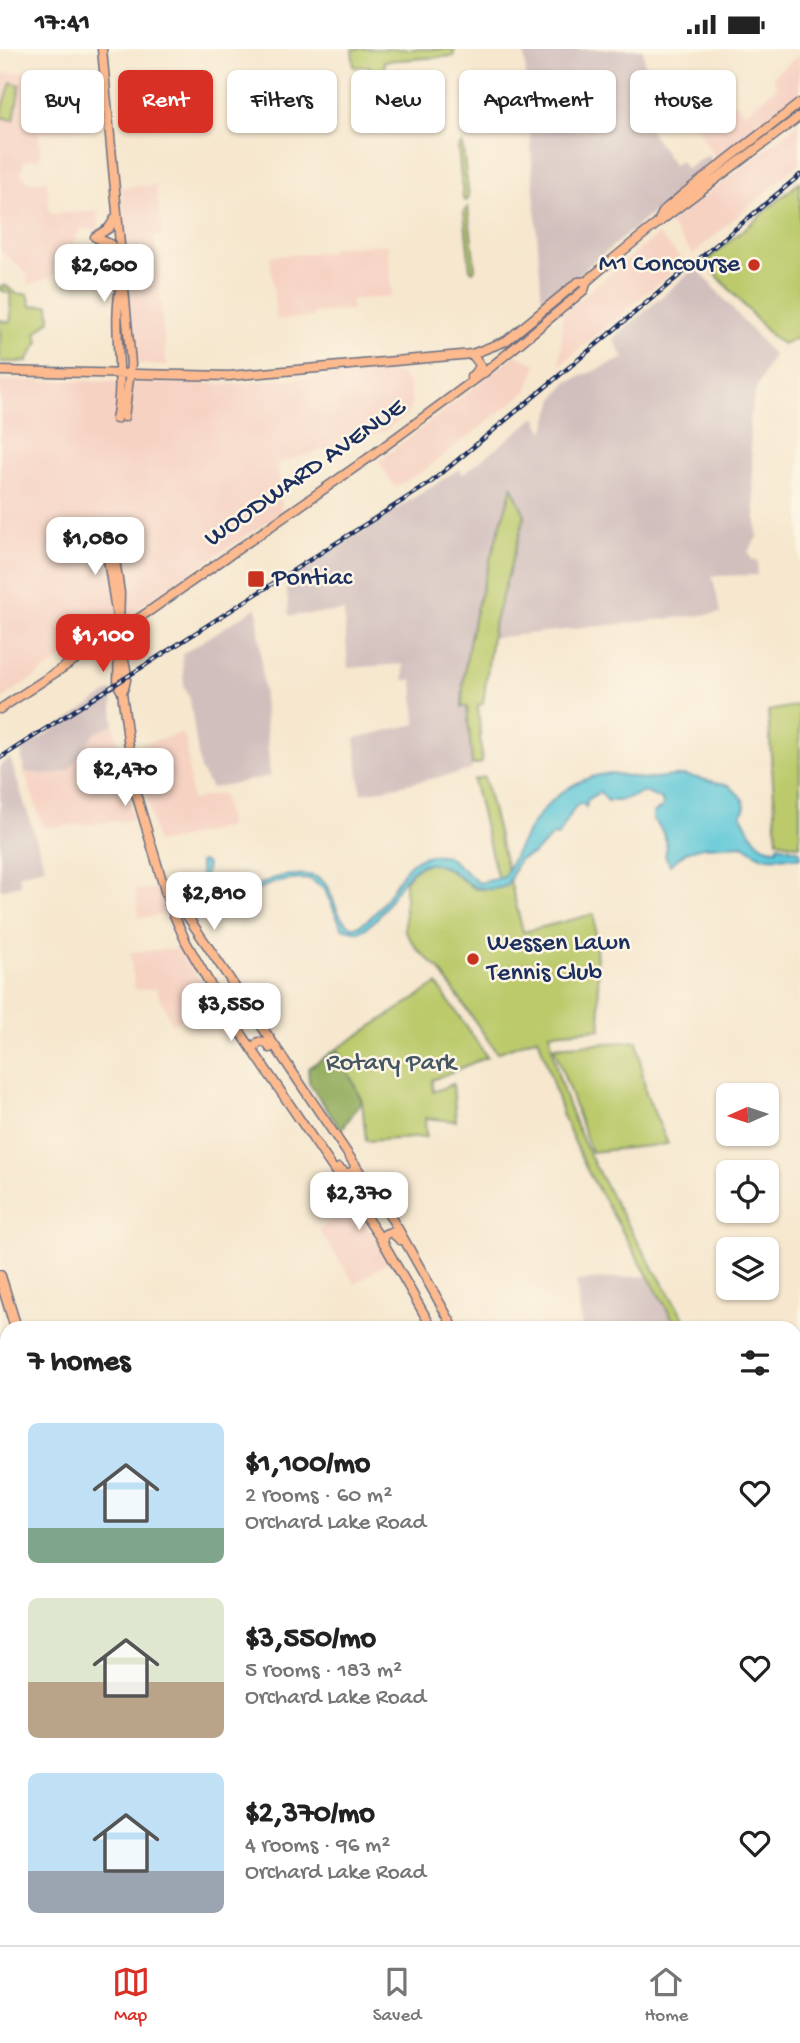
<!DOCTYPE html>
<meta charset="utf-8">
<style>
body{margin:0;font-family:"Gochi Hand",sans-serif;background:#f6f6f6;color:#222;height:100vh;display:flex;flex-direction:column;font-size:26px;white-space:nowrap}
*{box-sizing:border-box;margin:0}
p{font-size:23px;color:#767676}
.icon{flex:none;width:38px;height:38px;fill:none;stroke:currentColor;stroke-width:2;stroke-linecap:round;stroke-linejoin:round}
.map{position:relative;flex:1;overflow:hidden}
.details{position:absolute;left:0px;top:1272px;width:802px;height:625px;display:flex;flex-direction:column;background:#fff;border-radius:21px 21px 0 0;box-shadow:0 2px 5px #0004}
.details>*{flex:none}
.hud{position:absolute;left:21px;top:21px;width:760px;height:63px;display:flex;gap:14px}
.needle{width:46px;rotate:267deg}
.tools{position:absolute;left:716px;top:1034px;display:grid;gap:14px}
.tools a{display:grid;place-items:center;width:63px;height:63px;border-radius:10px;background:#fff;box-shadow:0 2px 5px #0004;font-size:35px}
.price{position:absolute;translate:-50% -60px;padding:0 16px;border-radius:14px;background:#fff;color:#222;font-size:23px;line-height:46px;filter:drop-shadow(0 2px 4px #0008)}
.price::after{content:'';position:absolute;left:50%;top:42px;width:21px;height:16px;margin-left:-10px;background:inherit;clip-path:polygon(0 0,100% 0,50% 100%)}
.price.active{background:#d93025;color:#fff}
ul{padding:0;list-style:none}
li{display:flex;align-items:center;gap:21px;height:175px;padding:0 28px}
li span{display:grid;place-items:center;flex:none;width:196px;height:140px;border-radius:10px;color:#555}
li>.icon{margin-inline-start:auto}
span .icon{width:84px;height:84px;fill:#fffc;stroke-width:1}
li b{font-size:30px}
h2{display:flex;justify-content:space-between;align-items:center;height:84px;padding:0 28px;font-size:30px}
.chip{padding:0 24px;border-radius:10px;background:#fff;box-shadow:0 2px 5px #0004;font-size:24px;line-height:63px}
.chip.active{background:#d93025;color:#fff}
.status{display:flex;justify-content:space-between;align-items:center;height:49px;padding:0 35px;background:#fff;direction:ltr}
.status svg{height:19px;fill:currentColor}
.menu{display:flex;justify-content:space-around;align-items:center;height:98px;border-top:2px solid #e0e0e0;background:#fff;font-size:19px;color:#767676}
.menu a{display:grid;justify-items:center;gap:4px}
.menu .active{color:#d93025}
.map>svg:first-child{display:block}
.built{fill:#f6d2c3}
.industrial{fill:#d1bfbd}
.green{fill:#bcca6c;stroke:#6c7c65;stroke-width:2}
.forest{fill:#95ae60;stroke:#586e5f;stroke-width:2}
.water{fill:#5ec8d8;stroke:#3c7c9b;stroke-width:2}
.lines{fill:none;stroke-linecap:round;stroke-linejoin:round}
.major-casing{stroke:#686f85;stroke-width:11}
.highway-casing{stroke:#686f85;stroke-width:13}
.major{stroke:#fcba8e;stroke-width:8}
.highway{stroke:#fcba8e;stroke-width:10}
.rail-casing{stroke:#1b2f5e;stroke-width:4.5}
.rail{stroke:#fcf5e5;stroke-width:2;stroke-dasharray:5;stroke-linecap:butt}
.poi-dot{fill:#c8321e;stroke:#fcf5e5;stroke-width:2.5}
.labels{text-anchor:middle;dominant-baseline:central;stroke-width:5;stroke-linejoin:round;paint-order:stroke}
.poi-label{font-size:26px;fill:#1b2f5e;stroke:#fcf5e5;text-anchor:start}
.street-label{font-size:26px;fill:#1b2f5e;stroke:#fcf5e5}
.park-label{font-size:26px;fill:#435662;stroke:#fcf5e5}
</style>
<div class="status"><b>17:41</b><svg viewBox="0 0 49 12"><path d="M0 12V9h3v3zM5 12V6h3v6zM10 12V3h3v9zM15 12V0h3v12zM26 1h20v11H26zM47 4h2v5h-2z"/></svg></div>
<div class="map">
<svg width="800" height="1896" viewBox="0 0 800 1896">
<rect width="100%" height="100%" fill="#fcf5e5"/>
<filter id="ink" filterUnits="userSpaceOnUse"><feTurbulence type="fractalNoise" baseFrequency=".0143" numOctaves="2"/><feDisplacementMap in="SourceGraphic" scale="14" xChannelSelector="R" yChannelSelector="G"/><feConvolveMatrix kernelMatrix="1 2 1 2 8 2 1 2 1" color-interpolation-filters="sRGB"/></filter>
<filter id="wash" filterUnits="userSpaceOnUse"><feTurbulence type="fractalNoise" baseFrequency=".00686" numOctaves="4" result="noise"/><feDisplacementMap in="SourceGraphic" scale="28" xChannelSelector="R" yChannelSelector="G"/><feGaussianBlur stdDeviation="1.57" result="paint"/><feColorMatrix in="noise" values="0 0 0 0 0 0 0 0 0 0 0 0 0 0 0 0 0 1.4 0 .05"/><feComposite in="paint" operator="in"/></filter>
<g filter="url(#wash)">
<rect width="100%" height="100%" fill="#f6e7ce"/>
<!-- built -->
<path class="built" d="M800 5V51L718 114 695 76 734 52 745 64 777 38 773 27Z
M57 21 62 68 101 65V79L39 83 41 109 25 112 21 124 29 133 47 132 50 165 98 162 99 180 80 181 59 221 49 229 28 236 26 224 0 201V24Z
M800 74V114L693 205 669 174Z
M156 136 163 186 154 187 167 317 140 315 135 307 121 138Z
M658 185 684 213 560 316 563 264Z
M388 195 392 247 351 251 352 261 313 264V268L276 271 270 207 331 203V199Z
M515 306 537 315 527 342 422 423 395 438 378 413Z
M384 321 399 324 410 336 412 354 407 365 385 382 278 415 282 463 0 651V331L235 335Z
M114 675 133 771 43 779 24 723 52 726 69 721 95 684Z
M182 684 187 692 191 751 223 744 229 778 161 794 156 792 137 696Z
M156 839 165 852 168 865 139 869 136 841Z
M181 899 213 952 172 976 156 939 135 941 130 903Z
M353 1157 390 1212 355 1235 319 1181Z
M7 1837V1890H109L108 1893 84 1896H0V1838Z"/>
<!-- industrial -->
<path class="industrial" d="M524 0H643L645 16 658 37 632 54 673 116 681 112 686 120 708 106 714 114 542 255Z
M696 218 773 306 756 341 749 370 757 488 748 503 752 511 758 513 757 526 712 527 721 564 491 589 525 466 512 439 476 562 465 612 463 658 467 657 472 721 361 745 355 689 416 675 413 631H404L403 615 348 619 344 562 289 567 286 531 459 420 463 425 536 368 544 384 554 350 568 333 624 309 613 290Z
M257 558 270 727 211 739 200 720 190 650 184 638 182 605Z
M112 641 114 675 95 684 69 721 52 726 24 723 21 702Z
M10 709 45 818 19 826 21 836 0 841V716Z
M647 1227 678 1279H582L576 1232Z"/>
<!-- green -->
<path class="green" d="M352 0H454V7L384 12 385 40H372L370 17 354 18Z
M11 33 20 36 14 71 0 68Z
M462 94 469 149 466 152 463 149 458 98Z
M800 133V288L783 295 773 289 705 213Z
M468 158 475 220 473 222 470 220 464 162Z
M5 236 17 245H28L31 257 49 256 50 271 36 284 39 293 26 313H0V271L10 273 11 269 10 244 0 241V238Z
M512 438 525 466 493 579 483 655 478 656 482 714 472 716 467 658H462C464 582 491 510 512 438Z
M800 656V797L777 792 768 662Z
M484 728 523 883 594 865 601 980 550 984C559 1078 642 1198 690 1279H678L587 1121 563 1067 538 988 497 1004 439 920 418 901 405 882V831C431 797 450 824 475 840L500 839 473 731Z
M437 935 487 1008 432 1031 433 1043 453 1035 456 1072 425 1069 426 1088 366 1092 362 1052 337 1000Z
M637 992 646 1045 668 1095 591 1103 554 998Z
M795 1727 800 1730V1867H794Z"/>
<!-- forest -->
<path class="forest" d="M337 1000 362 1052 341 1081 309 1034 308 1019Z"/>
<!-- water -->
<path class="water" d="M611 724 644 730 684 726 729 736 743 750 745 758 741 766C750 782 757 801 777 800L778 796 800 802V809L762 808 743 796 702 798 686 803 670 816 665 806C670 794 662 778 653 771V764L663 758 662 751 645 743 619 752H608L600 743 588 750 586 758 582 754 575 758 558 787 554 786 533 805 519 810 507 837C459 851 465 812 423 815 394 829 389 869 359 883L342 879 325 841 310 830C295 830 280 831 266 837 246 846 225 874 205 850L199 813 204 812 207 816C205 825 203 839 208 848 221 868 252 839 265 833 277 827 294 825 308 826 339 828 328 873 356 878 398 859 395 796 447 807L479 834 504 828C525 782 552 730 611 724Z"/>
</g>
<g filter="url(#ink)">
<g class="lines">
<!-- major casing -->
<g class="major-casing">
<path id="major" d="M102 0 131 315 124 368
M659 171 664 161 682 146 800 54
M95 188 109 179 115 169
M95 188 110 195 118 203
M0 322 229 327 472 305 506 292 578 233 587 232
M471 328 481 317 472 305
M116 370C126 324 110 276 122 231
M114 503 120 544 119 578
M107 505 119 581 118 636 122 643 134 738 169 855 186 893 222 956 383 1193 432 1279
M120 604C127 615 129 630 122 643
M0 660 148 563 367 410 485 323 584 241 587 232C655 173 728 122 800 67
M167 837 397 1178 454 1279
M230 960 239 969 245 967 249 960
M253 1001 259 993 266 994 270 999
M339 1119 348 1125 354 1121 355 1115
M383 1193 385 1185 391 1183 400 1191
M794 1718 800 1721"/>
</g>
<!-- highway casing -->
<g class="highway-casing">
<path id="highway" d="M0 1227 16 1279
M116 1890 117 1896"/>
</g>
<!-- major -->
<use href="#major" class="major"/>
<!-- highway -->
<use href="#highway" class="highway"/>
<!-- rail casing -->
<g class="rail-casing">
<path id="rail" d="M0 709 430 434 800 126"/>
</g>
<!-- rail -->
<use href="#rail" class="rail"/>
</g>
</g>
<!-- markers -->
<g class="poi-dot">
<circle cx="754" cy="216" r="7"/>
<rect x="247" y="521" width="18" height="18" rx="3.5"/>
<circle cx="473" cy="910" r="7"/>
</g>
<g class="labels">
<!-- poi labels -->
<g class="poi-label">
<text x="740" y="216" text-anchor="end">M1 Concourse</text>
<text x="272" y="530">Pontiac</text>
<text x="487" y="895">Wessen Lawn<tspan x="487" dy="30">Tennis Club</tspan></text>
</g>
<!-- street labels -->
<g class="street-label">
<text transform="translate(306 425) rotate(-35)">WOODWARD AVENUE</text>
</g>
<!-- park labels -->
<g class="park-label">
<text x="391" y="1015">Rotary Park</text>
</g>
</g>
</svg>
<div class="tools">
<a><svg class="needle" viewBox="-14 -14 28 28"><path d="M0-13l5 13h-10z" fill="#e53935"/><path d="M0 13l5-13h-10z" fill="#767676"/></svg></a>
<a><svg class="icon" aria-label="locate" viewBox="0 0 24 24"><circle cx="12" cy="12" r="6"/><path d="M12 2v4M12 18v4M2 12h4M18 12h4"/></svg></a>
<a><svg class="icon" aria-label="layers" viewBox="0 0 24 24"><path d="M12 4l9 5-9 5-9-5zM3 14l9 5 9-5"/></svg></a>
</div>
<b class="price" style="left:104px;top:255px">$2,600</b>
<b class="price" style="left:95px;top:528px">$1,080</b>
<b class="price active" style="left:103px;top:625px">$1,100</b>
<b class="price" style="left:125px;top:759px">$2,470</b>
<b class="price" style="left:214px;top:883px">$2,810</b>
<b class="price" style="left:231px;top:994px">$3,550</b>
<b class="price" style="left:359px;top:1183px">$2,370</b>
<div class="hud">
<a class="chip">Buy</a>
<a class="chip active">Rent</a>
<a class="chip">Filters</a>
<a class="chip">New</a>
<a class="chip">Apartment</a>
<a class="chip">House</a>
</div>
<section class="details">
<h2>7 homes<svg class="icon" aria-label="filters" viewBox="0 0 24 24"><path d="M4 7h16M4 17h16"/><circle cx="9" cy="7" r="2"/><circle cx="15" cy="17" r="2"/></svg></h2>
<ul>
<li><span style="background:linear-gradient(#bfe0f5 75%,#7fa58c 0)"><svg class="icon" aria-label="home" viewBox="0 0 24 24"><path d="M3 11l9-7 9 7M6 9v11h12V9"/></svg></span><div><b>$1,100/mo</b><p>2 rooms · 60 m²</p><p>Orchard Lake Road</p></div><svg class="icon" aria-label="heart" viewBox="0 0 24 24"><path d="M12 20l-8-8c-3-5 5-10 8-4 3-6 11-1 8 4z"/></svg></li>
<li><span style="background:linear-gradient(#dfe7d0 60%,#b9a48a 0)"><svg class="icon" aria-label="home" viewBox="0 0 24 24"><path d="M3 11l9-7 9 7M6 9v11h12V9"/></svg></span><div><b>$3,550/mo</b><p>5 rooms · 183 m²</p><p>Orchard Lake Road</p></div><svg class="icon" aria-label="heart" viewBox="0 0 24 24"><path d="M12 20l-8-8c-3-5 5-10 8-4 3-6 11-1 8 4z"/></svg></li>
<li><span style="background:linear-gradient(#bfe0f5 70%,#9aa5b1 0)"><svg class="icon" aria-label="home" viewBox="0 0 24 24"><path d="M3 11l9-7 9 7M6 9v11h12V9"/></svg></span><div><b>$2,370/mo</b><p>4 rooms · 96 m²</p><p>Orchard Lake Road</p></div><svg class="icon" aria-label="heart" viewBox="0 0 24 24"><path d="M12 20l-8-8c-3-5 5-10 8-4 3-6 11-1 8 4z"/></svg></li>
</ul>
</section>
</div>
<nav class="menu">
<a class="active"><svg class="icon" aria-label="map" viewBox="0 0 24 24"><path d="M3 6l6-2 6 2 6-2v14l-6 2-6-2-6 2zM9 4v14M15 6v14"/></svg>Map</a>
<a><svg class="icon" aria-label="saved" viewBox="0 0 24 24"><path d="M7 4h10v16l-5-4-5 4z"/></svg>Saved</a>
<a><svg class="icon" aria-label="home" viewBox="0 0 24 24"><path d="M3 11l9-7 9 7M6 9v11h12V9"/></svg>Home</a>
</nav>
